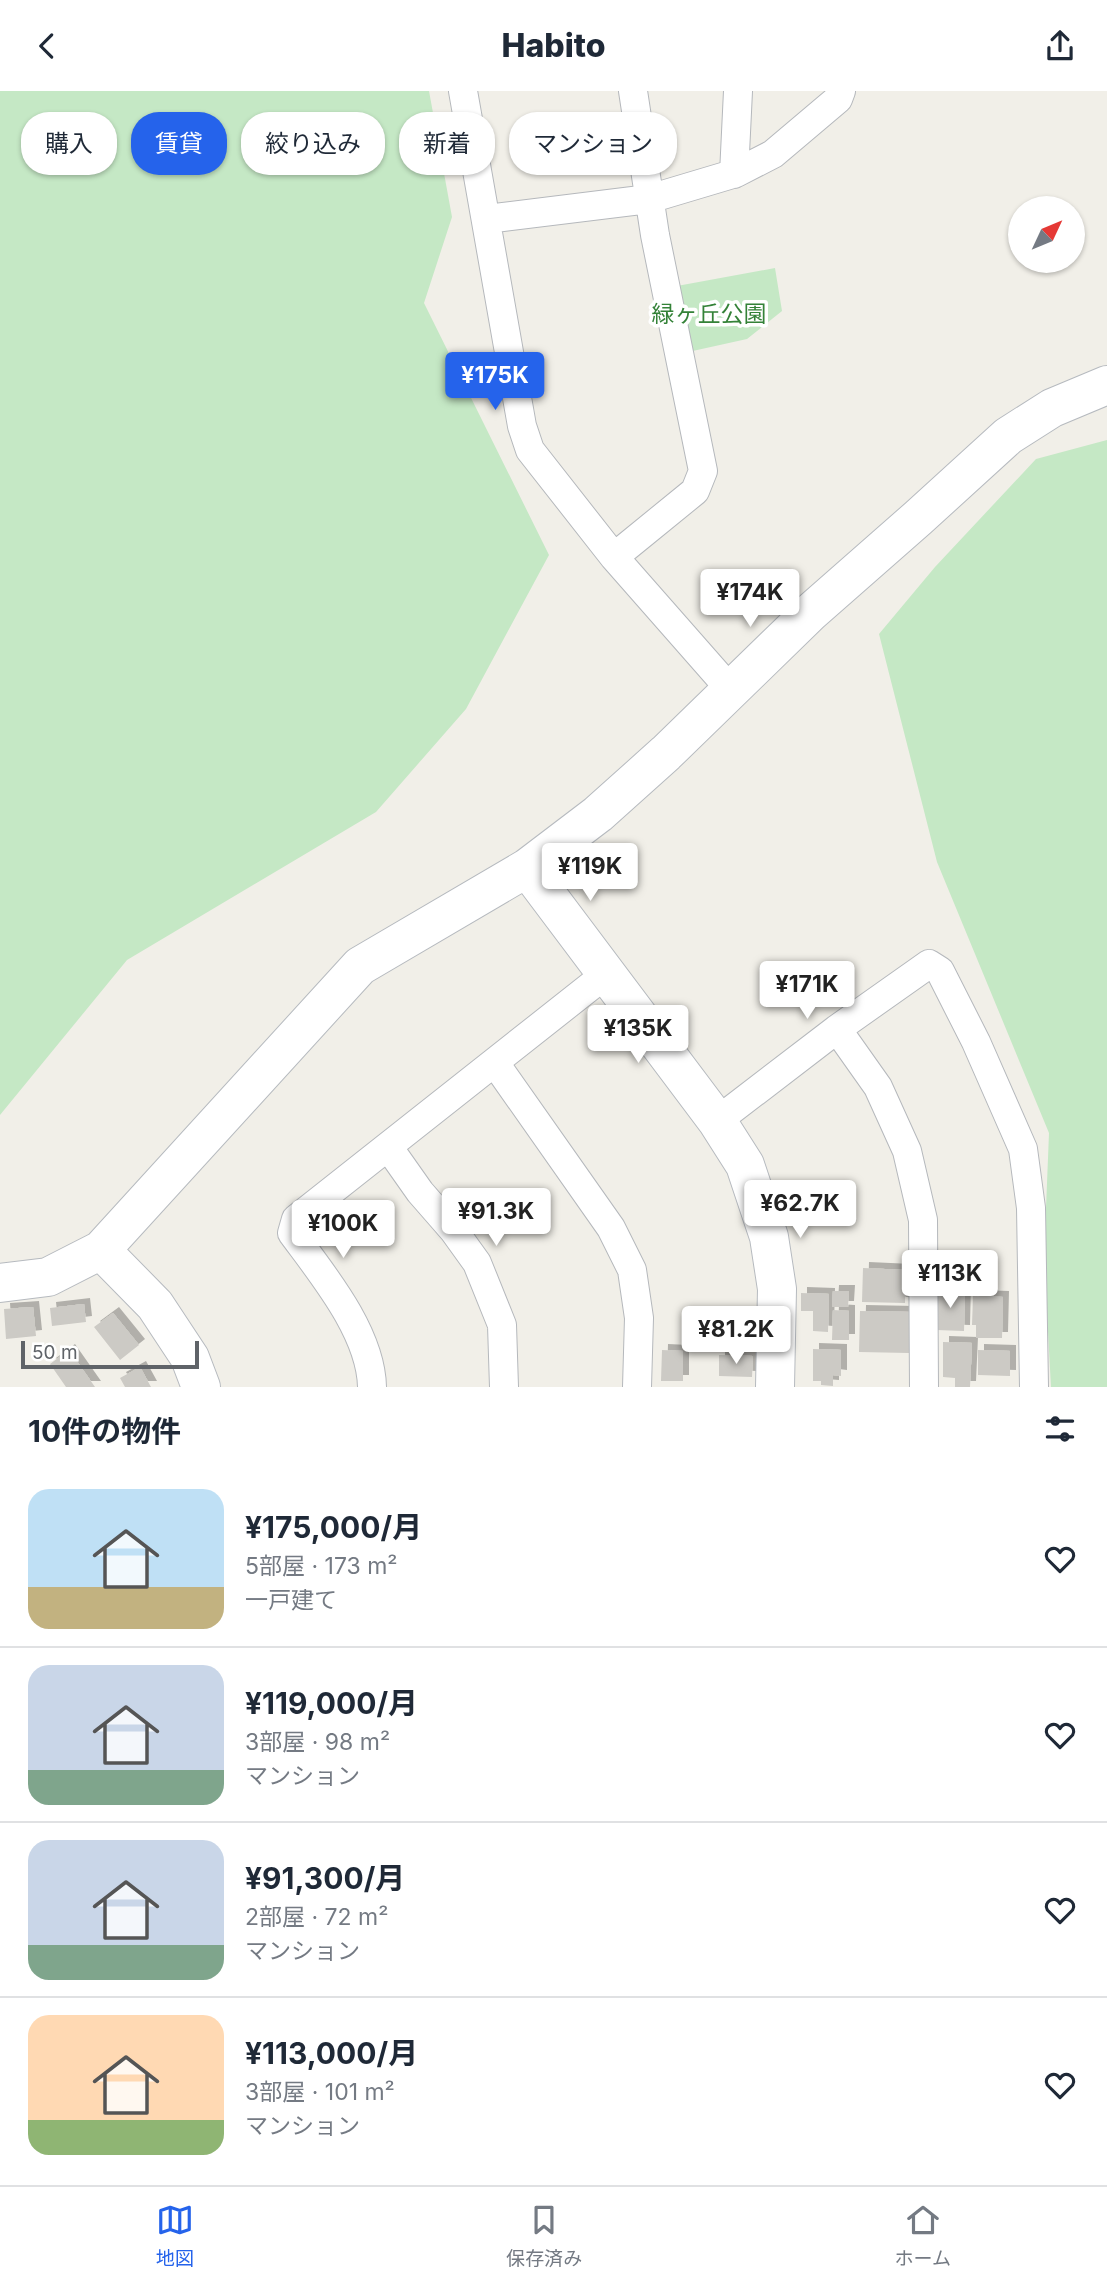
<!DOCTYPE html>
<html lang="ja">
<meta charset="utf-8">
<style>
body{margin:0;font-family:Inter,"Noto Sans JP",sans-serif;background:#f6f6f7;color:#1f2937;height:100vh;display:flex;flex-direction:column;font-size:26px;white-space:nowrap}
*{box-sizing:border-box;margin:0}
p{font-size:23px;color:#747a83}
.icon{flex:none;width:38px;height:38px;fill:none;stroke:currentColor;stroke-width:2;stroke-linecap:round;stroke-linejoin:round}
.map{position:relative;height:1296px;overflow:hidden}
.panel{display:flex;flex-direction:column;background:#fff;flex:1}
.panel>*{flex:none}
.top-card{position:absolute;left:21px;top:21px;width:700px;height:63px;display:flex;gap:14px}
.needle{width:46px;rotate:46deg}
.controls{position:absolute;left:1008px;top:105px;display:grid;gap:14px}
.controls a{display:grid;place-items:center;width:77px;height:77px;border-radius:50%;background:#fff;box-shadow:0 2px 5px #0004;font-size:35px}
.scale{position:absolute;left:21px;bottom:18px;width:178px;box-sizing:border-box;padding-left:7px;border:4px solid #5f6368;border-top:0;font-size:19px;line-height:24px;white-space:nowrap;color:#5f6368;-webkit-text-stroke:5px #fff;paint-order:stroke}
.price{position:absolute;translate:-50% -60px;padding:0 16px;border-radius:7px;background:#fff;color:#222;font-size:23px;line-height:46px;filter:drop-shadow(0 2px 4px #0008)}
.price::after{content:'';position:absolute;left:50%;top:42px;width:21px;height:16px;margin-left:-10px;background:inherit;clip-path:polygon(0 0,100% 0,50% 100%)}
.price.active{background:#2563eb;color:#fff}
ul{padding:0;list-style:none}
li{display:flex;align-items:center;gap:21px;height:175px;padding:0 28px}
li+li{border-top:2px solid #e0e1e3}
li span{display:grid;place-items:center;flex:none;width:196px;height:140px;border-radius:21px;color:#555}
li>.icon{margin-inline-start:auto}
span .icon{width:84px;height:84px;fill:#fffc;stroke-width:1}
li b{font-size:30px}
h2{display:flex;justify-content:space-between;align-items:center;height:84px;padding:0 28px;font-size:30px}
.tag{padding:0 24px;border-radius:28px;background:#fff;box-shadow:0 2px 5px #0004;font-size:24px;line-height:63px}
.tag.active{background:#2563eb;color:#fff}
header{display:flex;justify-content:space-between;align-items:center;height:91px;padding:0 28px;background:#fff;font-size:32px;font-weight:800}
.menu{display:flex;justify-content:space-around;align-items:center;height:98px;border-top:2px solid #e0e1e3;background:#fff;font-size:19px;color:#747a83}
.menu a{display:grid;justify-items:center;gap:4px}
.menu .active{color:#2563eb}
.map>svg:first-child{display:block}
.green{fill:#c5e8c5}
.building{fill:#cccac5;filter:url(#shadow)}
.lines{fill:none;stroke-linecap:round;stroke-linejoin:round}
.street-casing{stroke:#b5b8bc;stroke-width:30}
.secondary-casing{stroke:#b6babf;stroke-width:40}
.street{stroke:#fff;stroke-width:28}
.secondary{stroke:#fff;stroke-width:38}
.labels{text-anchor:middle;dominant-baseline:central;stroke-width:7;stroke-linejoin:round;paint-order:stroke}
.park-label{font-size:23px;fill:#348238;stroke:#fff}
</style>
<header><svg class="icon" aria-label="back" viewBox="0 0 24 24"><path d="M15 5l-7 7 7 7"/></svg>Habito<svg class="icon" aria-label="share" viewBox="0 0 24 24"><path d="M12 15V3M7 8l5-5 5 5M5 13v7h14v-7"/></svg></header>
<div class="map">
<svg width="1107" height="1296" viewBox="0 0 1107 1296">
<defs>
<filter id="shadow"><feDropShadow dx="6" dy="-6" stdDeviation="0" flood-color="#0004"/></filter>
</defs>
<rect width="100%" height="100%" fill="#f1efe8"/>
<!-- green -->
<path class="green" d="M0 0H429L452 126 424 212 549 464 466 618 376 721 127 869 0 1024Z
M775 177 782 220 747 248 679 263 666 197Z
M1107 349V1296H1051L1044 1167 1049 1042 937 771 879 543 935 476 1036 368Z"/>
<!-- building -->
<path class="building" d="M863 1177 906 1179 905 1212 862 1211Z
M937 1198 965 1199 964 1240 936 1239Z
M833 1200H849L848 1216H832Z
M801 1202 829 1203 828 1241 813 1240V1220H801Z
M973 1205 1003 1206 1002 1247H976V1234H972Z
M84 1213 86 1231 52 1235 50 1217Z
M33 1216 36 1245 6 1248 4 1218Z
M833 1219 849 1220V1249H832Z
M860 1220 910 1221 909 1262 859 1261Z
M113 1222 139 1254 120 1269 94 1236Z
M943 1251 972 1252 970 1296H955V1287L943 1286Z
M813 1258 841 1259V1285L833 1284V1295L821 1294V1290H813Z
M69 1259 95 1296H66L50 1273Z
M662 1259 683 1260V1290H661Z
M978 1259 1010 1260V1285L978 1284Z
M719 1264 753 1265 752 1286 719 1285Z
M140 1276 151 1296H125L120 1287Z"/>
<g class="lines">
<!-- street casing -->
<g class="street-casing">
<path id="street" d="M463 0 522 335 530 359 614 466 730 598
M734 83 738 0
M487 128 649 108 736 82 773 63 838 8 841 0
M614 466 695 400 703 380 655 144 633 0
M837 938 878 996 907 1060 923 1129 924 1296
M495 972 611 1137 632 1179 639 1227 637 1296
M717 1030 837 938 929 873 940 880 976 951 1023 1058 1031 1117 1034 1296
M389 1057 420 1101 454 1140 477 1172 502 1234 504 1296
M372 1296C371 1242 323 1184 292 1142L296 1128 606 883"/>
</g>
<!-- secondary casing -->
<g class="secondary-casing">
<path id="secondary" d="M527 777 717 1030 745 1074 769 1146 777 1198 775 1296
M101 1159 155 1214 190 1267 201 1296
M0 1192 48 1186 101 1159 360 875 527 777 598 723 666 662 811 521 918 427 1008 345 1052 317 1107 294"/>
</g>
<!-- street -->
<use href="#street" class="street"/>
<!-- secondary -->
<use href="#secondary" class="secondary"/>
</g>
<g class="labels">
<!-- park labels -->
<g class="park-label">
<text x="709" y="223">緑ヶ丘公園</text>
</g>
</g>
</svg>
<div class="controls">
<a><svg class="needle" viewBox="-14 -14 28 28"><path d="M0-13l5 13h-10z" fill="#e53935"/><path d="M0 13l5-13h-10z" fill="#747a83"/></svg></a>
</div>
<div class="scale">50 m</div>
<b class="price active" style="left:495px;top:321px">¥175K</b>
<b class="price" style="left:750px;top:538px">¥174K</b>
<b class="price" style="left:590px;top:812px">¥119K</b>
<b class="price" style="left:807px;top:930px">¥171K</b>
<b class="price" style="left:638px;top:974px">¥135K</b>
<b class="price" style="left:800px;top:1149px">¥62.7K</b>
<b class="price" style="left:496px;top:1157px">¥91.3K</b>
<b class="price" style="left:343px;top:1169px">¥100K</b>
<b class="price" style="left:950px;top:1219px">¥113K</b>
<b class="price" style="left:736px;top:1275px">¥81.2K</b>
<div class="top-card">
<a class="tag">購入</a>
<a class="tag active">賃貸</a>
<a class="tag">絞り込み</a>
<a class="tag">新着</a>
<a class="tag">マンション</a>
</div>
</div>
<section class="panel">
<h2>10件の物件<svg class="icon" aria-label="filters" viewBox="0 0 24 24"><path d="M4 7h16M4 17h16"/><circle cx="9" cy="7" r="2"/><circle cx="15" cy="17" r="2"/></svg></h2>
<ul>
<li><span style="background:linear-gradient(#bfe0f5 70%,#c2b280 0)"><svg class="icon" aria-label="home" viewBox="0 0 24 24"><path d="M3 11l9-7 9 7M6 9v11h12V9"/></svg></span><div><b>¥175,000/月</b><p>5部屋 · 173 m²</p><p>一戸建て</p></div><svg class="icon" aria-label="heart" viewBox="0 0 24 24"><path d="M12 20l-8-8c-3-5 5-10 8-4 3-6 11-1 8 4z"/></svg></li>
<li><span style="background:linear-gradient(#c9d6e8 75%,#7fa58c 0)"><svg class="icon" aria-label="home" viewBox="0 0 24 24"><path d="M3 11l9-7 9 7M6 9v11h12V9"/></svg></span><div><b>¥119,000/月</b><p>3部屋 · 98 m²</p><p>マンション</p></div><svg class="icon" aria-label="heart" viewBox="0 0 24 24"><path d="M12 20l-8-8c-3-5 5-10 8-4 3-6 11-1 8 4z"/></svg></li>
<li><span style="background:linear-gradient(#c9d6e8 75%,#7fa58c 0)"><svg class="icon" aria-label="home" viewBox="0 0 24 24"><path d="M3 11l9-7 9 7M6 9v11h12V9"/></svg></span><div><b>¥91,300/月</b><p>2部屋 · 72 m²</p><p>マンション</p></div><svg class="icon" aria-label="heart" viewBox="0 0 24 24"><path d="M12 20l-8-8c-3-5 5-10 8-4 3-6 11-1 8 4z"/></svg></li>
<li><span style="background:linear-gradient(#ffd9b3 75%,#8fb573 0)"><svg class="icon" aria-label="home" viewBox="0 0 24 24"><path d="M3 11l9-7 9 7M6 9v11h12V9"/></svg></span><div><b>¥113,000/月</b><p>3部屋 · 101 m²</p><p>マンション</p></div><svg class="icon" aria-label="heart" viewBox="0 0 24 24"><path d="M12 20l-8-8c-3-5 5-10 8-4 3-6 11-1 8 4z"/></svg></li>
</ul>
</section>
<nav class="menu">
<a class="active"><svg class="icon" aria-label="map" viewBox="0 0 24 24"><path d="M3 6l6-2 6 2 6-2v14l-6 2-6-2-6 2zM9 4v14M15 6v14"/></svg>地図</a>
<a><svg class="icon" aria-label="saved" viewBox="0 0 24 24"><path d="M7 4h10v16l-5-4-5 4z"/></svg>保存済み</a>
<a><svg class="icon" aria-label="home" viewBox="0 0 24 24"><path d="M3 11l9-7 9 7M6 9v11h12V9"/></svg>ホーム</a>
</nav>
